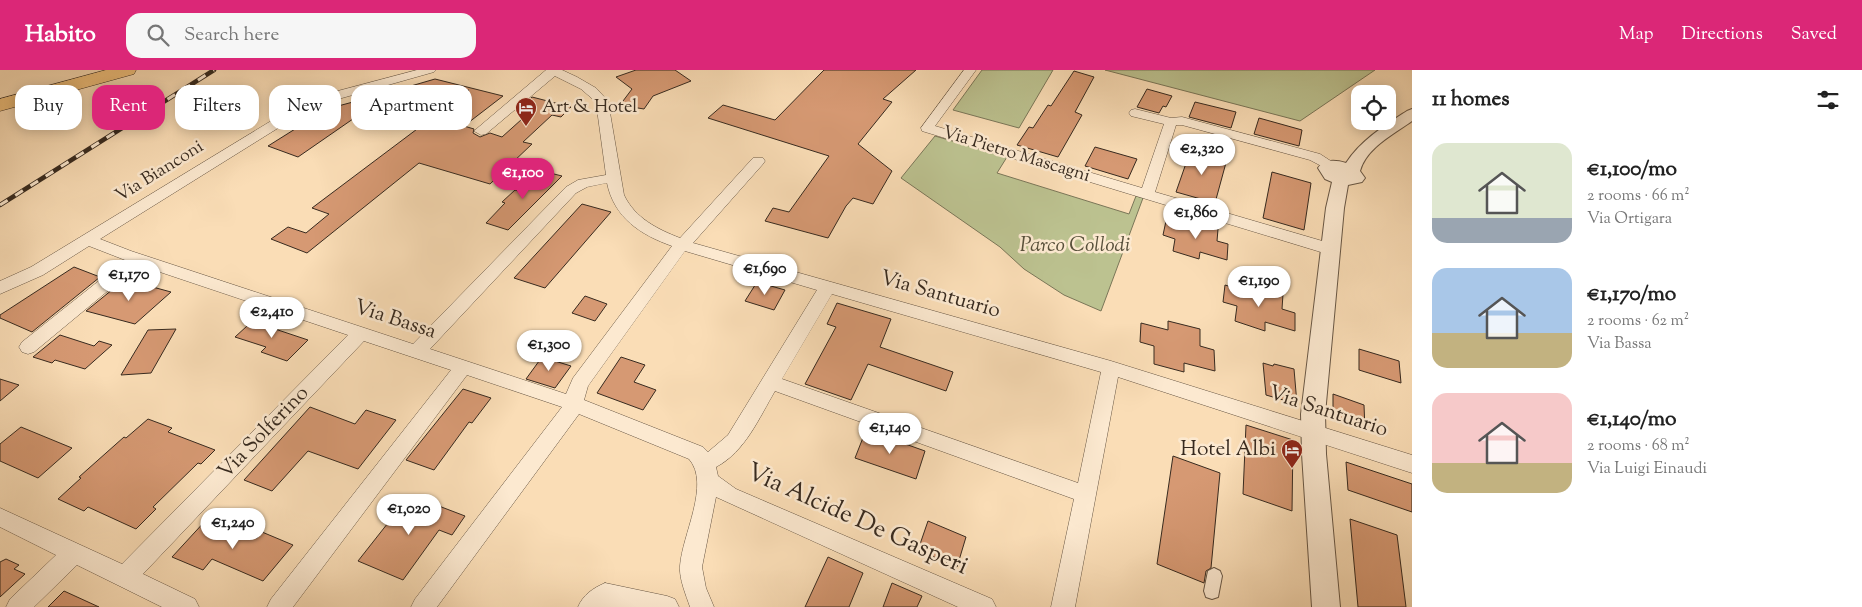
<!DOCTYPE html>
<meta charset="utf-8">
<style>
body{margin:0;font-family:"Sorts Mill Goudy",serif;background:#f6f6f6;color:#222;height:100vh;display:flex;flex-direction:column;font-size:19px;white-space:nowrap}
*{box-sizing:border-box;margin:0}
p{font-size:16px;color:#767676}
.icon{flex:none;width:28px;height:28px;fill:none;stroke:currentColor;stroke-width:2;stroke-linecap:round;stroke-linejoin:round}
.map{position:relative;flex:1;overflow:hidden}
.drawer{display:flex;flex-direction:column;background:#fff;width:450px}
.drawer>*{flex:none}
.hud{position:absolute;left:15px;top:15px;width:475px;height:45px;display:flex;gap:10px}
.fabs{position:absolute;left:1351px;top:15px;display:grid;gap:10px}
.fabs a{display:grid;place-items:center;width:45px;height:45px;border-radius:10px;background:#fff;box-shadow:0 2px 12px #0003;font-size:25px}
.price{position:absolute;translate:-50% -42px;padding:0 11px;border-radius:18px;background:#fff;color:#222;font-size:16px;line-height:32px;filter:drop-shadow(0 1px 2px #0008)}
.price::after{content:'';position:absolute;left:50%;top:30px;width:15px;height:11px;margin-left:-8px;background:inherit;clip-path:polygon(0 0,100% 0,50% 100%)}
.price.active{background:#db2777;color:#fff}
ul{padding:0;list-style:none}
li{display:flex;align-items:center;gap:15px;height:125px;padding:0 20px}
li span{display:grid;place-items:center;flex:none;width:140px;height:100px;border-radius:15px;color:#555}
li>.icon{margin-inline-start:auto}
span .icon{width:60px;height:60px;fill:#fffc;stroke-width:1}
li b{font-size:21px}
h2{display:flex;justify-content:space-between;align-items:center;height:60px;padding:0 20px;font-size:21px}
.chip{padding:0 18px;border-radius:15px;background:#fff;box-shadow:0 2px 12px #0003;font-size:18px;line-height:45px}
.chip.active{background:#db2777;color:#fff}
header{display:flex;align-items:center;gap:30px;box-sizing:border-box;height:70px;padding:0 25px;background:#db2777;color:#fff}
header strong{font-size:24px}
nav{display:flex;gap:28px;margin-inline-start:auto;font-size:18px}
.search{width:350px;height:45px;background:#f6f6f6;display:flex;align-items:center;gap:12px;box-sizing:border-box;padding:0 18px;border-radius:15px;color:#767676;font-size:19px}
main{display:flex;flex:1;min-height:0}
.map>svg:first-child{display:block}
.green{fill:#bcc290;stroke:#7a7658}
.building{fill:#d69973;stroke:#372a1f}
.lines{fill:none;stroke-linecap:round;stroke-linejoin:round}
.pedestrian-casing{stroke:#685745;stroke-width:2}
.minor-casing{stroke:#685745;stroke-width:1}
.tertiary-casing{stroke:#685745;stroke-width:2}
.motorway-casing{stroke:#372a1f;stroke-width:1}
.pedestrian{fill:#fce9d0;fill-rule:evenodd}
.minor{fill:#fce9d0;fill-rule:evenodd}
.tertiary{fill:#fce9d0;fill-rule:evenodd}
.motorway{fill:#edbe7b;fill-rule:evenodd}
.rail-casing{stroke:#372a1f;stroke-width:4.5}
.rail{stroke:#fce9d0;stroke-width:3;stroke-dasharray:9;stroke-linecap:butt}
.labels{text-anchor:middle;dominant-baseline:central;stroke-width:5;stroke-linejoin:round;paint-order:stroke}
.far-poi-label{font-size:18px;fill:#372a1f;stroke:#fce9d0;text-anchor:start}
.far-street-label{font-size:18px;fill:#372a1f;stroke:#fce9d0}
.park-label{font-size:21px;font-style:italic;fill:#58503b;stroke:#fce9d0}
.street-label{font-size:21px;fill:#372a1f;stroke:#fce9d0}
.poi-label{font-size:21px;fill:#372a1f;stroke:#fce9d0;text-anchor:end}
.near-street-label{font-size:25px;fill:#372a1f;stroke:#fce9d0}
</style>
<header>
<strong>Habito</strong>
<div class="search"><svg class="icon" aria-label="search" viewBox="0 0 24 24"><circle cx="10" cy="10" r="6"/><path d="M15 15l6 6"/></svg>Search here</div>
<nav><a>Map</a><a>Directions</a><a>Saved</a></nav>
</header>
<main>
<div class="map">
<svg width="1412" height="537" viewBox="0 0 1412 537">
<rect width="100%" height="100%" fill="#faddb6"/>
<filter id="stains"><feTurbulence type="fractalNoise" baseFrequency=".004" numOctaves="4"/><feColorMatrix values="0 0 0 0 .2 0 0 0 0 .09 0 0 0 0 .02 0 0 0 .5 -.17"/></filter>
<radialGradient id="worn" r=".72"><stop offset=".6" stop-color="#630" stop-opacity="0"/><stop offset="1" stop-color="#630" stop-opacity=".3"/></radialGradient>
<!-- green -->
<path class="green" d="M982 0H1053L1019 58 953 40Z
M1105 0H1375L1300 51Z
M935 66 1007 87 997 103 1129 144 1136 126 1143 128 1101 241 1064 225 1024 199 1000 177 901 108Z"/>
<!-- building -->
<path class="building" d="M636 0H675L691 11 653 26 644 39 620 35 632 19 616 7Z
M824 0H916L883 29 892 32 858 74 892 101 873 134 853 128 846 136 828 168 765 151 773 138 789 142 829 86 708 48 723 35 775 50Z
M1074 1 1094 7 1075 42 1082 45 1058 87 1017 75 1029 57 1033 58 1048 35 1051 36Z
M435 9 503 26 464 56 474 59 473 63 480 67 490 63 502 67 532 40 521 37 532 27 571 37 561 47 552 45 523 72 532 74 490 114 419 93 307 183 271 169 288 157 306 163 329 144 312 138 469 20 439 28 404 18Z
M1147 19 1172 26 1166 37 1163 36 1159 43 1137 37Z
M390 22 401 38 382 43 376 33 298 87 268 76 327 39Z
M1195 32 1236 42 1231 58 1189 47Z
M1259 48 1302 60 1299 76 1254 64Z
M1095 77 1137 89 1128 109 1085 96Z
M1191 79 1227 89 1215 133 1176 122Z
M538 100 562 106 508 160 486 153 505 133 502 132 515 120 518 121Z
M1272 102 1311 113 1304 160 1263 148Z
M582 134 611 142 545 218 514 208Z
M1166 151 1189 158 1190 151 1218 159 1217 171 1228 174 1227 190 1200 182 1199 189 1173 181 1175 169 1163 165Z
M74 197 100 207 32 262 0 248V245Z
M127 210 171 222 135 254 86 241 118 215 121 216Z
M757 212 785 220 774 240 745 231Z
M1225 215 1251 223 1252 215 1283 224 1282 239 1295 243V261L1265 252V261L1235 251 1237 236 1223 232Z
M585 226 607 234 595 251 572 243Z
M837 233 891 249 880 277 953 302 946 321 868 294 851 330 805 314 836 257 827 254Z
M259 245 276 251 269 257 308 270 287 291 261 282 266 277 235 267Z
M1168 251 1200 259V276L1214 280 1215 301 1184 293V302L1154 294V276L1140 272 1141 253 1168 260Z
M176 259 151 303 121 305 148 260Z
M60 265 94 276 99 271 112 275 85 299 55 290 52 293 33 287Z
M1359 279 1399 291 1401 313 1359 300Z
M542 287 571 296 555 318 526 309Z
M621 287 645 295 634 312 656 320 643 340 597 323Z
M1263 293 1273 296 1274 294 1294 299 1297 334 1266 325Z
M0 309 19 315 0 331Z
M463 319 491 328 472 353 469 352 434 400 406 390Z
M1333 324 1364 335 1365 360 1333 349Z
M310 337 355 354 366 340 396 350 358 399 308 381 272 421 244 410Z
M148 349 172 358 168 362 215 380 201 394 198 393 153 437 156 439 136 459 88 437 84 441 58 429 81 408 79 407 124 367 126 368Z
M1246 355 1293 370 1292 441 1243 424Z
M21 357 72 378 38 408 0 391V374Z
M866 360 925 381 916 409 855 388Z
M1173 386 1220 403 1211 498 1206 501 1204 513 1157 494Z
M1346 392 1412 414V442L1348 420Z
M410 425 465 446 452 465 439 460 403 510 358 491Z
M207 449 257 468 262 462 293 475 263 511 212 489 203 500 172 487Z
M1350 449 1397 465 1406 537H1358Z
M928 451 966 467 957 497 918 480Z
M828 487 863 503 849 537H805Z
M6 489 19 495 14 499 25 504 0 527V492Z
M892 513 922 526 917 537H883Z
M64 521 99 537H48Z"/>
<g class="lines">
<!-- pedestrian casing -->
<g class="pedestrian-casing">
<path id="pedestrian" d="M1214 498 1220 501 1222 506 1218 527 1212 529 1206 527 1204 521 1208 501Z"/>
</g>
<!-- minor casing -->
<g class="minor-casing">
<path id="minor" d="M417 0H436L434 2 342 28 307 40 100 169 131 181 413 274 566 117 578 110 606 105 596 32 581 19 555 6 486 64 481 65 474 61 546 0H562L577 7 596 18 608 31 624 125C635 148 657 159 680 168L753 88H763L765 91 763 94 693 173 1111 291 1412 385V403L1118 307 1075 537H1051L1074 429 775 321C759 348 745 382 716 397L718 406 736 419 992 529 996 537H958L716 427 702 497 706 518 714 537H690C686 525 679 509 680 496 682 465 711 414 689 389L579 344 437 537H411L415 529 562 337 467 305 293 537H267L271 529 451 300 364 271 143 504 195 529 199 537H162L77 495 34 537H6L10 529 56 485 0 457V438L122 494 348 265 139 195 34 282 28 284 22 282 19 277 22 272 125 190 89 176 43 205 0 224V211L31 197 299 34 334 22ZM607 113C614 148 641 165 672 176L573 308 566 324 430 279 576 123 587 117ZM685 181 817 220 728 365 708 382 703 377 584 330 588 316ZM832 224 1101 302 1078 413 782 309Z
M964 0H976L935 56 1142 118 1164 54 1131 46 1129 43 1131 40 1135 39 1171 48 1182 47 1320 84 1337 95 1335 98H1325L1310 90 1182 55H1176L1155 122 1336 175 1338 179 1336 183H1324L922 61 921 58Z
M605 513 667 526 675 529 679 537H578C583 525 593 518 605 513Z"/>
</g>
<!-- tertiary casing -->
<g class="tertiary-casing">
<path id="tertiary" d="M1412 39V51C1394 64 1366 78 1360 101L1365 108 1362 112 1348 115 1344 138 1325 344 1326 384 1340 537H1312L1302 384 1301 344 1326 138 1332 112 1325 109 1318 98C1324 89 1336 90 1346 93 1361 70 1384 56 1407 41Z"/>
</g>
<!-- motorway casing -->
<g class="motorway-casing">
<path id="motorway" d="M106 0H136L134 4 0 41V29Z"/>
</g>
<!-- pedestrian -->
<use href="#pedestrian" class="pedestrian"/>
<!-- minor -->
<use href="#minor" class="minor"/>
<!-- tertiary -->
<use href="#tertiary" class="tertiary"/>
<!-- motorway -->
<use href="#motorway" class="motorway"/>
<!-- rail casing -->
<g class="rail-casing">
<path id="rail" d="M0 135 214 0"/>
</g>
<!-- rail -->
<use href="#rail" class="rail"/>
</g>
<!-- icons -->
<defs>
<g id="hotel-pin" transform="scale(1.125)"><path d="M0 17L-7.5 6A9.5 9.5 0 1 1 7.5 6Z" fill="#8f2418" stroke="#fce9d0"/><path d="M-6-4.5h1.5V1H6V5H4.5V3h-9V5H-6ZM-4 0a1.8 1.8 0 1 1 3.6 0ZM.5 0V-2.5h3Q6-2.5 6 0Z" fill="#fff"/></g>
</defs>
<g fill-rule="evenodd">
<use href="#hotel-pin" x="526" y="38"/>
<use href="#hotel-pin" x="1292" y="380"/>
</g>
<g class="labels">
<!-- far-poi labels -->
<g class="far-poi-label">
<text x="542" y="38">Art &amp; Hotel</text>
</g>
<!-- far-street labels -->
<g class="far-street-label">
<text transform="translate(1016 85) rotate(17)">Via Pietro Mascagni</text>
<text transform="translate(160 102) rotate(-32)">Via Bianconi</text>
</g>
<!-- park labels -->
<g class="park-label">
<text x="1075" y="176">Parco Collodi</text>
</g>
<!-- street labels -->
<g class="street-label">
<text transform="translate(940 225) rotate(16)">Via Santuario</text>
<text transform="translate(395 250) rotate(18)">Via Bassa</text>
<text transform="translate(1328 342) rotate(18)">Via Santuario</text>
<text transform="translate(264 363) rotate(-46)">Via Solferino</text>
</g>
<!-- poi labels -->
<g class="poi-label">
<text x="1276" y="380">Hotel Albi</text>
</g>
<!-- near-street labels -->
<g class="near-street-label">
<text transform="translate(857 450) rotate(24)">Via Alcide De Gasperi</text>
</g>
</g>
<rect width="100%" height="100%" filter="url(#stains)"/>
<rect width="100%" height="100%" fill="url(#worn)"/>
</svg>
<div class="fabs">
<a><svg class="icon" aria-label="locate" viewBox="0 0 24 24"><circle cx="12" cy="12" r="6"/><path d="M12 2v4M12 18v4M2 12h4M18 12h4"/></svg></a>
</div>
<b class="price" style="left:1202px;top:106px">€2,320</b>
<b class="price active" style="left:523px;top:130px">€1,100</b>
<b class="price" style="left:1196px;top:170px">€1,860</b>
<b class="price" style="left:765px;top:226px">€1,690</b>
<b class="price" style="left:129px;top:232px">€1,170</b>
<b class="price" style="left:1259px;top:238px">€1,190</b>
<b class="price" style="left:272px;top:269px">€2,410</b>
<b class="price" style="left:549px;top:302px">€1,300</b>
<b class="price" style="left:890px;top:385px">€1,140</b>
<b class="price" style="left:409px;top:466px">€1,020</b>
<b class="price" style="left:233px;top:480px">€1,240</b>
<div class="hud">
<a class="chip">Buy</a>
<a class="chip active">Rent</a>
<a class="chip">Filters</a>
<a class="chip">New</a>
<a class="chip">Apartment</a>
</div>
</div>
<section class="drawer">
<h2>11 homes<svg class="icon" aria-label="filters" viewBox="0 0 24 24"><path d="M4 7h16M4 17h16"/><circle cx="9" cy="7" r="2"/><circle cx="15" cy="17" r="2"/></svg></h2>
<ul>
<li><span style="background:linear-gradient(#dfe7d0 75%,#9aa5b1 0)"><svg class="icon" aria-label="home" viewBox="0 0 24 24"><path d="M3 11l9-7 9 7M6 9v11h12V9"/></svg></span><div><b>€1,100/mo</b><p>2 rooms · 66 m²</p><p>Via Ortigara</p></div></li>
<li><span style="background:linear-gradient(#a9c7e8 65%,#c2b280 0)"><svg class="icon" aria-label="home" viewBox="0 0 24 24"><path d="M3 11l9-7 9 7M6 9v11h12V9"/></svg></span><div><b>€1,170/mo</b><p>2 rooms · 62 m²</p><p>Via Bassa</p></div></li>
<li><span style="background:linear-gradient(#f6c9c9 70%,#c2b280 0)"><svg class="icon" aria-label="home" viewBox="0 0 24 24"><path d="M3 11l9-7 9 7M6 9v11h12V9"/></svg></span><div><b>€1,140/mo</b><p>2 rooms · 68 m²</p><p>Via Luigi Einaudi</p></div></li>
</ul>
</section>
</main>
